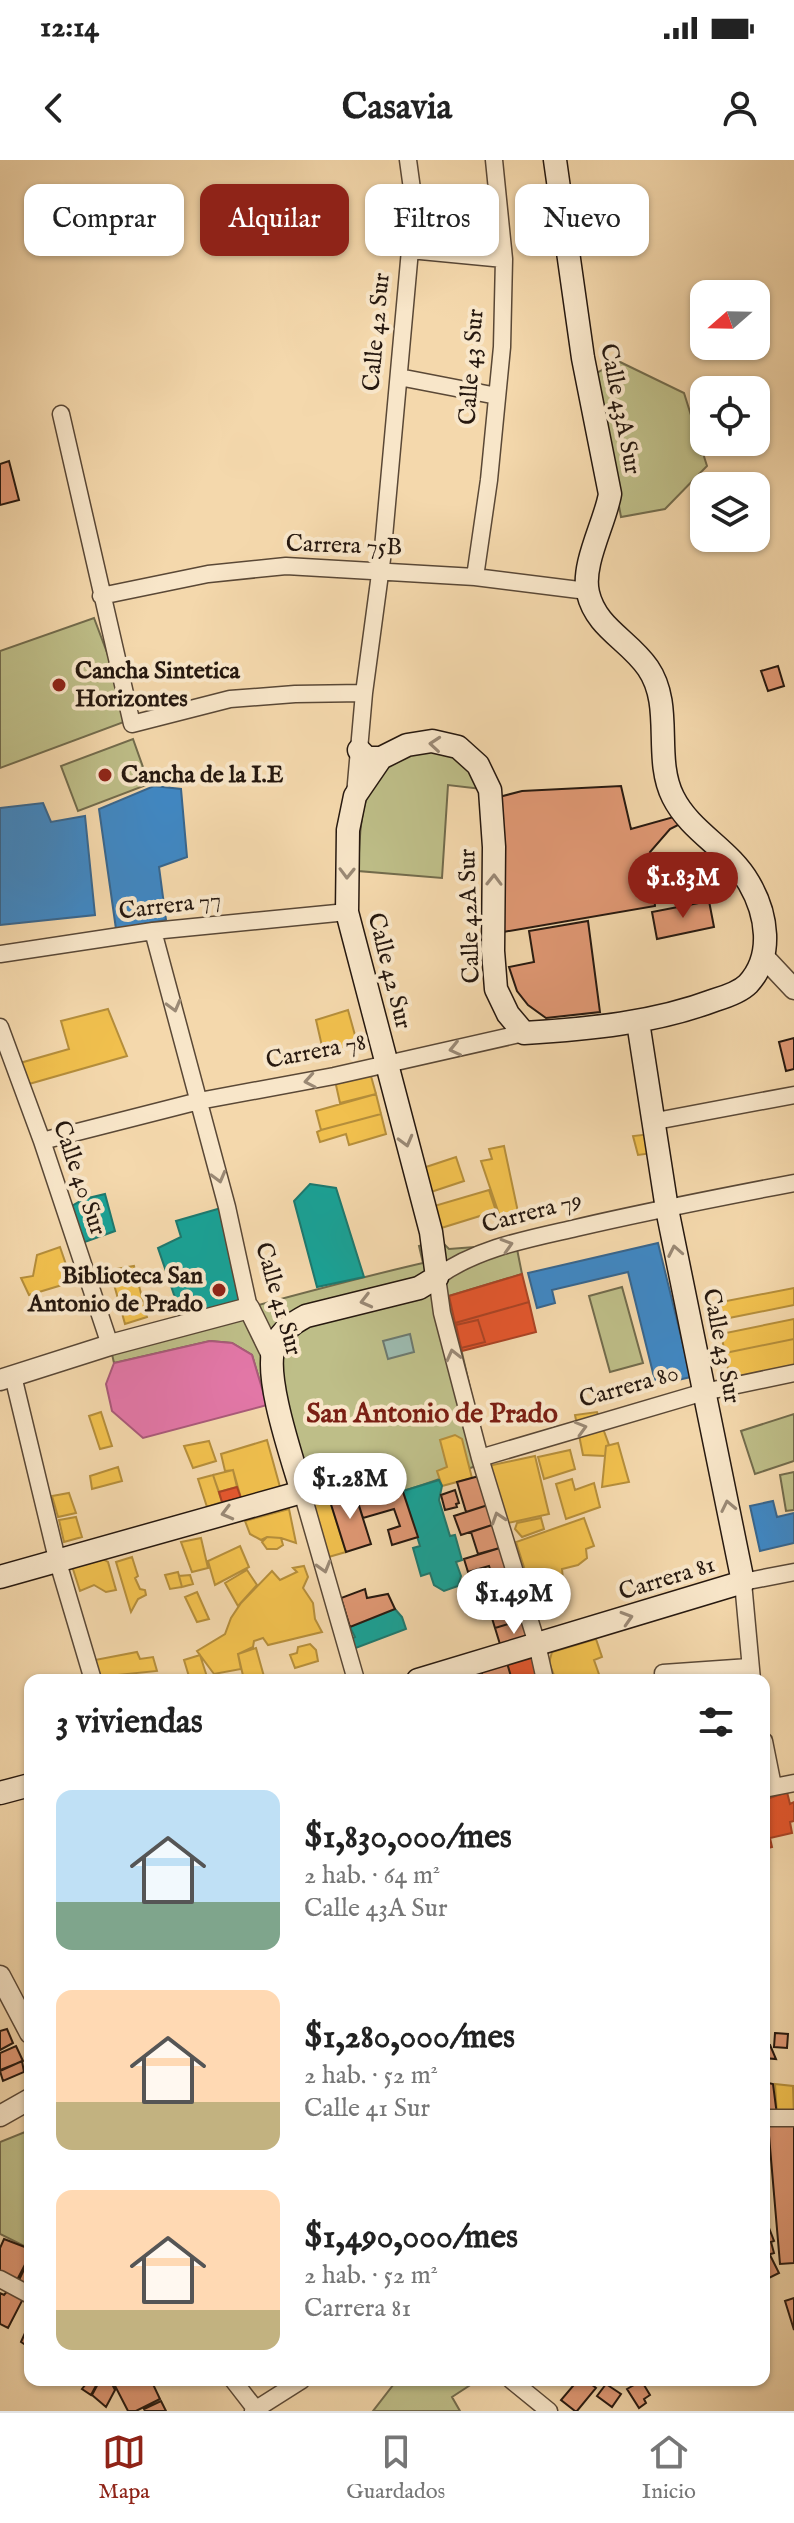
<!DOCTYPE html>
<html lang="es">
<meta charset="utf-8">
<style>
body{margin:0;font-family:"IM FELL English",serif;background:#f6f6f6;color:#222;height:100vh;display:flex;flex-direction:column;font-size:30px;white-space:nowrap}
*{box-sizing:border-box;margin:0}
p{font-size:26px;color:#767676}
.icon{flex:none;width:44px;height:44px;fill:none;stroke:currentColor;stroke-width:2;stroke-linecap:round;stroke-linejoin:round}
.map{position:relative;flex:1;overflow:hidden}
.sheet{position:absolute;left:24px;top:1514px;width:746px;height:712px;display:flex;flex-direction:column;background:#fff;border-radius:16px;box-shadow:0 2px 6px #0004}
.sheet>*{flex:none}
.hud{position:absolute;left:24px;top:24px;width:746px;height:72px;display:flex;gap:16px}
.needle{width:52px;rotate:250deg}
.controls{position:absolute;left:690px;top:120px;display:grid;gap:16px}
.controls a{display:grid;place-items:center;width:80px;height:80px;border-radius:16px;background:#fff;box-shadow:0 2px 6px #0004;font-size:40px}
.price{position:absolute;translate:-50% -68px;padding:0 18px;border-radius:28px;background:#fff;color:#222;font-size:26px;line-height:52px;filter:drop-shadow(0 2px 4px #0008)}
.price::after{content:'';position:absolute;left:50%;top:48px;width:24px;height:18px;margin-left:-12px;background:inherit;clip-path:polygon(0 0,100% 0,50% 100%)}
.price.selected{background:#8f2418;color:#fff}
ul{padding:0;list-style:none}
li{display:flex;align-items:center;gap:24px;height:200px;padding:0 32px}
li span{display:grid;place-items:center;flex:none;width:224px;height:160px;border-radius:16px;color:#555}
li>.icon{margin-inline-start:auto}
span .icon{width:96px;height:96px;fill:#fffc;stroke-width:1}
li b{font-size:34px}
h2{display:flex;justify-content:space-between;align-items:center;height:96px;padding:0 32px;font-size:34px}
.pill{padding:0 28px;border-radius:16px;background:#fff;box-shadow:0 2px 6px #0004;font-size:28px;line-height:72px}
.pill.selected{background:#8f2418;color:#fff}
.status{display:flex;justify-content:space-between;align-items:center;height:56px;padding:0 40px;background:#fff;direction:ltr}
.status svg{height:22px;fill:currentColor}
header{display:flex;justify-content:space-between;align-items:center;height:104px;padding:0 32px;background:#fff;font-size:36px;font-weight:700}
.menu{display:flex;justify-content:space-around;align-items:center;height:112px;border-top:2px solid #e0e0e0;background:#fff;font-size:22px;color:#767676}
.menu a{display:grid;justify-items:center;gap:4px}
.menu .selected{color:#8f2418}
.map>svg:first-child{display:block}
.green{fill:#bebe88;stroke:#726b4c;stroke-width:2}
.water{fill:#9cb9ad;stroke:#6d796e;stroke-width:2}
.homes{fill:#f2c14e;stroke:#b58e3b;stroke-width:2}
.shops{fill:#e4572e;stroke:#ab4425;stroke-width:2}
.schools{fill:#3f88c5;stroke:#38668e;stroke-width:2}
.health{fill:#e377a8;stroke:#aa5a7a;stroke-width:2}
.public{fill:#17a398;stroke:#1c796f;stroke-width:2}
.building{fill:#e09874;stroke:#26180f;stroke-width:2}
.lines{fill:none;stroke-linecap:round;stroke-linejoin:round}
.minor-casing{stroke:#5a4836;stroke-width:19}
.tertiary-casing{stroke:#5a4836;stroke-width:23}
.secondary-casing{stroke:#26180f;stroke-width:25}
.minor{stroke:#f8e6c9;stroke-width:16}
.tertiary{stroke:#f8e6c9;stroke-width:20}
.secondary{stroke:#f8e6c9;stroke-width:22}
.oneway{stroke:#9a8975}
.poi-dot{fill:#8f2418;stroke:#f8e6c9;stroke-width:3}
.labels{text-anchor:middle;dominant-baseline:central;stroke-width:8;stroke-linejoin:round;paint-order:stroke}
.street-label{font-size:24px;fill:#26180f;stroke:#f8e6c9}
.poi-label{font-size:24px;font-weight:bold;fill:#26180f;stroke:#f8e6c9;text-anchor:start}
.quarter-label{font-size:28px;font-weight:bold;fill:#7a1f14;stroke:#f8e6c9}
</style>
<div class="status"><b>12:14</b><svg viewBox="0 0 49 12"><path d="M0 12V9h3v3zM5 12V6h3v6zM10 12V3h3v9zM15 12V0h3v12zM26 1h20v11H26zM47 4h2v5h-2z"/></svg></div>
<header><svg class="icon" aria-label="back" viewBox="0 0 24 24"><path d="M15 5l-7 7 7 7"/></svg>Casavia<svg class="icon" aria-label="person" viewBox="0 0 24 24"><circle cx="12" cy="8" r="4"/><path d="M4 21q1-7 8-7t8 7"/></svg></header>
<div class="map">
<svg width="794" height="2251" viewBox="0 0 794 2251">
<rect width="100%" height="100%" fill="#f4d8ac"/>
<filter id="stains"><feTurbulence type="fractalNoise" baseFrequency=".0025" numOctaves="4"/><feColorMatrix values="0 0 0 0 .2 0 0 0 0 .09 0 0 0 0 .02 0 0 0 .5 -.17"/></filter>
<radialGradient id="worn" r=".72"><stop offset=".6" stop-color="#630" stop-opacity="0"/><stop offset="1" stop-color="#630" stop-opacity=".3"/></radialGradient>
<!-- green -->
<path class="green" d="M618 201 684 233 707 306 665 349 621 357 595 214Z
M94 458 132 559 0 608V491Z
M133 579 149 624 78 651 61 606Z
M436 591C460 597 469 608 482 629L448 625 442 718 358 711C361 670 357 621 399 598 408 592 425 593 436 591Z
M515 1079 522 1114 449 1136 484 1289 476 1306C451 1314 429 1324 403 1331L398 1317 306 1346 290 1324 252 1195 232 1183 210 1181 114 1203 110 1185C214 1158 318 1127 423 1103L419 1086 440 1080 449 1089 488 1086Z
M622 1127 643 1203 610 1212 589 1136Z
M794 1254V1301L755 1314 741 1271Z
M794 1312V1350L786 1351 780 1315Z
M30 1970V2089L0 2074V1982Z
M397 2220H478L452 2237 460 2251H373Z"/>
<!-- water -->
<path class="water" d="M410 1174 414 1192 388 1199 383 1181Z"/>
<!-- homes -->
<path class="homes" d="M108 849 127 896 29 924 20 903 69 889 61 861Z
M348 850 358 886 324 895 316 860Z
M369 909 376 934 340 943 334 916Z
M376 934 381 954 321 970 316 951Z
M381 954 386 974 349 985 346 974 320 982 317 972 321 970Z
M651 974 653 993 638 995 633 976Z
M504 986 518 1052 500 1057 481 1001 492 999 489 989Z
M456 997 464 1021 425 1034 417 1010Z
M489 1030 496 1051 438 1069 424 1049Z
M60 1087 72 1122 29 1135 21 1118 33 1116 37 1095Z
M134 1106 147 1157 125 1164 110 1110Z
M794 1128V1145L719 1160 716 1143Z
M794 1159V1179L725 1193 721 1174Z
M794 1179V1206L730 1218 725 1193Z
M101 1252 112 1286 100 1289 89 1256Z
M597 1252 609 1285 606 1286 605 1296 583 1295 575 1255Z
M455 1275 462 1279 472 1318 442 1326 437 1311 447 1307 440 1280Z
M267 1280 280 1327 241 1338 233 1310 225 1311 221 1294Z
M209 1281 216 1301 193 1308 184 1286Z
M618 1283 629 1322 602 1327 606 1286Z
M570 1290 575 1309 544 1319 538 1297Z
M535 1296 549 1354 503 1364 488 1306Z
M118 1307 122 1321 92 1329 90 1316Z
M233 1310 237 1327 219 1332 213 1315Z
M213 1315 222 1342 207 1347 198 1319Z
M572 1319 575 1330 594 1323 600 1347 566 1359 556 1324Z
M69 1333 76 1353 58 1357 52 1336Z
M329 1338 346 1392 325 1398 306 1346Z
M289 1349 296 1383 281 1378 267 1377 261 1380 250 1374 245 1361Z
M76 1357 82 1377 64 1382 59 1360Z
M541 1358 544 1369 522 1377 515 1369 517 1363Z
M584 1358 594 1386 586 1389 587 1398 578 1405 562 1409 563 1419 548 1424 542 1419 529 1423 516 1382Z
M267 1377 281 1378 283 1385 277 1389H267L262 1382Z
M201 1378 208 1408 192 1412 181 1382Z
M240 1386 249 1407 215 1425 208 1401Z
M132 1397 138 1416 135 1418 140 1429 145 1430 146 1435 138 1439 131 1452 116 1402Z
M101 1398 108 1402 116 1430 106 1432 94 1425 80 1431 72 1406Z
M304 1406 308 1417 303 1428 313 1443 315 1459 322 1472 268 1485 263 1478 254 1481 253 1487 238 1494 241 1509 214 1514 197 1491 225 1474 231 1458 241 1443 272 1411 280 1420 297 1412 293 1408Z
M247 1410 257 1425 238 1446 225 1423Z
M178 1412 182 1427 170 1429 165 1415Z
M190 1415 193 1424 182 1427 179 1416Z
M197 1432 209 1459 197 1462 185 1437Z
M596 1479 602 1497 594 1500 601 1520H556L549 1503 552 1492Z
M310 1484 316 1490 318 1501 295 1508 290 1495 297 1493 298 1487Z
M256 1488 265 1520H244L238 1494Z
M137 1492 140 1499 153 1497 157 1511 98 1517 95 1500Z
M200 1495 208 1520H190L184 1500Z
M775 1924 793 1926 794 1956 777 1955Z"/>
<!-- shops -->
<path class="shops" d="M522 1114 529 1142 455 1163 449 1136Z
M529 1142 536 1172 462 1191 455 1163Z
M478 1160 485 1182 461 1188 456 1165Z
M237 1327 241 1338 222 1342 219 1332Z
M534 1496 541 1520H523L522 1517 511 1519 507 1503Z
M787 1632 790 1644 794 1642V1661L790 1662 792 1673 770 1678 772 1687 764 1689V1640Z"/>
<!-- schools -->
<path class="schools" d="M154 626 181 629 187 697 159 707 166 760 116 769 99 649Z
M43 643 51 662 85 656 95 755 0 765V648Z
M658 1083 691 1217 656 1225 628 1112 552 1130 555 1143 537 1148 528 1113Z
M773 1341 777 1357 794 1353V1383L760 1391 750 1346Z"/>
<!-- health -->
<path class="health" d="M210 1181 232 1183 252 1195 267 1245 143 1278 112 1251 106 1224 114 1203Z"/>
<!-- public -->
<path class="public" d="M310 1024 336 1028 364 1117 317 1127 294 1041Z
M105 1034 115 1071 82 1083 70 1047 84 1039Z
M221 1048 244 1146 183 1161 158 1088 181 1077 176 1061Z
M439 1320 442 1326 439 1340 450 1376 455 1375 462 1400 456 1402 461 1416 458 1426 444 1431 434 1425 430 1413 421 1416 413 1388 420 1386 403 1331Z
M395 1449 402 1457 406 1469 353 1489 349 1480 355 1477 350 1467Z"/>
<!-- building -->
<path class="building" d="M9 301 19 340 0 345V304Z
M778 506 784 526 768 531 761 511Z
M621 626 631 669 677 656 684 662 670 669 650 692 655 746 503 772 499 637 522 631Z
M709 741 714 767 657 779 652 752Z
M588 761 600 852 546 858 528 845 517 831 509 807 534 802 529 771Z
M794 878V909L786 911 779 882Z
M479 1316 488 1345 466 1352 457 1322Z
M398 1317 418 1377 392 1385 388 1370 400 1366 394 1349 363 1358 354 1330Z
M354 1330 371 1384 346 1392 329 1338Z
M455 1330 459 1343 456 1344 457 1347 445 1350 441 1335Z
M488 1345 495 1364 461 1375 454 1356Z
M495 1364 503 1387 478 1394 471 1372Z
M503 1387 514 1423 474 1435 470 1424 493 1417 489 1406 468 1412 464 1399Z
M514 1423 525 1459 495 1468 484 1432Z
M365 1429 367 1438 388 1434 395 1449 350 1467 341 1438Z
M525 1459 533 1485 503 1494 495 1468Z
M507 1503 512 1520H484L481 1511Z
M7 1869 13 1883 0 1890V1871Z
M775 1873 788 1874 787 1888 774 1887Z
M764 1884 770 1885 776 1899 764 1898Z
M16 1886 23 1901 0 1910V1893Z
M22 1901 24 1912 3 1921 0 1911Z
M764 1922 773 1924 777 1955 764 1952Z
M794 1960V2103L780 2104 768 1964Z
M764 2055 774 2081 771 2082 774 2093 764 2096Z
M4 2079 30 2089V2095L17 2120 0 2111V2088Z
M770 2095 779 2113 769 2118 766 2111 764 2112V2096Z
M29 2099H30V2127L19 2120Z
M9 2129 24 2137 8 2168 0 2164V2133L4 2135Z
M794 2138V2170L785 2141Z
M30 2162V2188L21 2182Z
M89 2220H99L91 2235 82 2229Z
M100 2220H110L115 2230 106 2247 92 2235Z
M112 2220H151L160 2239 136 2251H128Z
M578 2220H586L596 2228 577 2251H575L561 2240Z
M641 2220 650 2235 644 2239 646 2243 639 2248 627 2229 634 2225 631 2221Z
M606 2224 621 2234 612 2247 597 2236Z
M161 2241 166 2251H145L144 2249Z"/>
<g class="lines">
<!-- minor casing -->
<g class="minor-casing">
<path id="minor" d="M410 90 504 99
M399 217 497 236
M61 254 132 564 230 539 295 534 364 533
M475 417 489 320 502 187 504 99 494 0
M101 436 208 414 286 406 475 417 587 431
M355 635 364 533 382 399 410 90 412 29 408 0
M153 771 227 1047 249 1148
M0 794 153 771 347 752
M0 867 42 981 110 1185
M656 961 794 935
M42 981 199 941 334 916 524 873
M13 1216 57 1399 93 1520
M480 1298 704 1232 794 1213
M302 1332 356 1520
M663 1513 749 1507
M545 1520 537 1484 480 1298 442 1153 437 1117C477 1088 528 1079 576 1068 648 1051 721 1037 794 1023
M752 1520 743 1422 794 1412
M764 1581 773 1626
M764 1629 794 1623
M764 1958H794
M0 2119 30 2135
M233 2220 257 2251
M511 2220 549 2251
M253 2251 302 2220"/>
</g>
<!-- tertiary casing -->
<g class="tertiary-casing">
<path id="tertiary" d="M764 797 794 829
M0 1220 110 1185 249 1148 272 1195
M0 1816 30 1873
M0 1956 30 1939"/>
</g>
<!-- secondary casing -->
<g class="secondary-casing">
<path id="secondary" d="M359 590 367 598H381
M0 1417 302 1332C293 1301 262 1213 275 1185 281 1171 293 1163 306 1156L419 1128 437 1117 431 1072 347 752 348 670 355 636 381 598 407 585 432 581 458 587 478 605 490 630 494 687 493 791 496 829 508 854 524 873C589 869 654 863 715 840 725 837 740 832 748 824 774 796 767 754 749 723 729 688 691 673 673 637 653 597 674 546 648 508 629 480 596 468 588 433 581 405 605 363 610 334L583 198 555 0
M418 1520 743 1422 667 1049 638 862
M0 1633 30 1625"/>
</g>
<!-- minor -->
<use href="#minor" class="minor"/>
<!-- tertiary -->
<use href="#tertiary" class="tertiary"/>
<!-- secondary -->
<use href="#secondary" class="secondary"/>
</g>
<!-- one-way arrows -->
<defs><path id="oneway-chevron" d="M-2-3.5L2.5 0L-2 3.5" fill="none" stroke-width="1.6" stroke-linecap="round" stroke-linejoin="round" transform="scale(2)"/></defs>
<g class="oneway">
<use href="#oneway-chevron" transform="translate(435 584) rotate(-175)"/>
<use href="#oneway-chevron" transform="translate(347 713) rotate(91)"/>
<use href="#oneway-chevron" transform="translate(494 720) rotate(-89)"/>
<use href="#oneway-chevron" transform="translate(174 846) rotate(75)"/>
<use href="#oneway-chevron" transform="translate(455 889) rotate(167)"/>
<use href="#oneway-chevron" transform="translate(310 921) rotate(170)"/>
<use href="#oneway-chevron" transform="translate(406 981) rotate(75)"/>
<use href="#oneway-chevron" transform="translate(219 1017) rotate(75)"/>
<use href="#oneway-chevron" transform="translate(507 1085) rotate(-17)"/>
<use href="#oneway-chevron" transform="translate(675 1091) rotate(-101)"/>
<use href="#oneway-chevron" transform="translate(366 1141) rotate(166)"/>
<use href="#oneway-chevron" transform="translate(453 1195) rotate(-104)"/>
<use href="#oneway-chevron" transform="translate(581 1268) rotate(-16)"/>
<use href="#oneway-chevron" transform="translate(728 1346) rotate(-102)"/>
<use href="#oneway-chevron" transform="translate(227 1353) rotate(165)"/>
<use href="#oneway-chevron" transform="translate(498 1358) rotate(-108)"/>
<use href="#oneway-chevron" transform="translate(324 1407) rotate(74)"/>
<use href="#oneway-chevron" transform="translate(627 1458) rotate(-17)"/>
</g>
<!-- markers -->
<g class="poi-dot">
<circle cx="59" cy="525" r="8"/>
<circle cx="105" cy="615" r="8"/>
<circle cx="219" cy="1130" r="8"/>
</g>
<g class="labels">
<!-- street labels -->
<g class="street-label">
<text transform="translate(377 172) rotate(-85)">Calle 42 Sur</text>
<text transform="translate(472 207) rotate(-86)">Calle 43 Sur</text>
<text transform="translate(620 249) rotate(79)">Calle 43A Sur</text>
<text transform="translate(344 386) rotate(2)">Carrera 75B</text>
<text transform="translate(170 746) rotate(-7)">Carrera 77</text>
<text transform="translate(470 756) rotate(-92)">Calle 42A Sur</text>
<text transform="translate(389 811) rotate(76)">Calle 42 Sur</text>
<text transform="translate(316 892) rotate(-11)">Carrera 78</text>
<text transform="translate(79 1018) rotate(71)">Calle 40 Sur</text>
<text transform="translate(532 1053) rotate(-15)">Carrera 79</text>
<text transform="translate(278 1139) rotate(74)">Calle 41 Sur</text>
<text transform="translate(721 1186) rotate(79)">Calle 43 Sur</text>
<text transform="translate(629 1227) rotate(-16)">Carrera 80</text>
<text transform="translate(667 1419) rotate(-17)">Carrera 81</text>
</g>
<!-- poi labels -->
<g class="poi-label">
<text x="75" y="511">Cancha Sintetica<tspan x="75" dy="28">Horizontes</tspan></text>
<text x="121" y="615">Cancha de la I.E</text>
<text x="203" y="1116" text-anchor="end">Biblioteca San<tspan x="203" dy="28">Antonio de Prado</tspan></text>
</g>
<!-- quarter labels -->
<g class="quarter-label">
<text x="432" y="1254">San Antonio de Prado</text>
</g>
</g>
<rect width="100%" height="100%" filter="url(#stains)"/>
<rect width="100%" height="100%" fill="url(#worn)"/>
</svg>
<div class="controls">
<a><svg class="needle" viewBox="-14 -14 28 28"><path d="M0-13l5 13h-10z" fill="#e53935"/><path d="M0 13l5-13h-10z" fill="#767676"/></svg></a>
<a><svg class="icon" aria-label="locate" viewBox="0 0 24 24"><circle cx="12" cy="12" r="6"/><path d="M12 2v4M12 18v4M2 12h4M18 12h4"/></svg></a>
<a><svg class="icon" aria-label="layers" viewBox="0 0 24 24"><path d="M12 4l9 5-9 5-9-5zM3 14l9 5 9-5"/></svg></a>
</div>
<b class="price selected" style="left:683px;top:760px">$1.83M</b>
<b class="price" style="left:350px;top:1361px">$1.28M</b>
<b class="price" style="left:514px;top:1476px">$1.49M</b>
<div class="hud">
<a class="pill">Comprar</a>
<a class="pill selected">Alquilar</a>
<a class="pill">Filtros</a>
<a class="pill">Nuevo</a>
</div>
<section class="sheet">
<h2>3 viviendas<svg class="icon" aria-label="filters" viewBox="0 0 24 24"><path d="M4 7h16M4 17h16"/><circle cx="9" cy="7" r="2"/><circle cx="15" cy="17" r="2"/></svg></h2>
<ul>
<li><span style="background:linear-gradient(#bfe0f5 70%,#7fa58c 0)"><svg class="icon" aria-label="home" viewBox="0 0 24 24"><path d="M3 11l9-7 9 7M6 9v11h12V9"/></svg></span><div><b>$1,830,000/mes</b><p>2 hab. · 64 m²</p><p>Calle 43A Sur</p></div></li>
<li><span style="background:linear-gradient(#ffd9b3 70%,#c2b280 0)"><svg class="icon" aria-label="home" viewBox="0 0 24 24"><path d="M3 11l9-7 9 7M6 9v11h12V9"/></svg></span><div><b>$1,280,000/mes</b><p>2 hab. · 52 m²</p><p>Calle 41 Sur</p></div></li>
<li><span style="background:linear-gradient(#ffd9b3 75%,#c2b280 0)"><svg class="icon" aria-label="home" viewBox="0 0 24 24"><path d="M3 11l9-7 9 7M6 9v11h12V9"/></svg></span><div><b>$1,490,000/mes</b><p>2 hab. · 52 m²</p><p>Carrera 81</p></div></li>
</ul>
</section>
</div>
<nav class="menu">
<a class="selected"><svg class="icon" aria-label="map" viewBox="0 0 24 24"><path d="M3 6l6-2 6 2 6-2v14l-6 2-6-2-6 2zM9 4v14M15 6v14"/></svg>Mapa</a>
<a><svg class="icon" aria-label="saved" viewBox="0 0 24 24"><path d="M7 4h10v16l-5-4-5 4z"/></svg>Guardados</a>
<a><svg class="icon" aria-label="home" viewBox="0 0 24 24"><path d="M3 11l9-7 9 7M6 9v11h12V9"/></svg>Inicio</a>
</nav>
